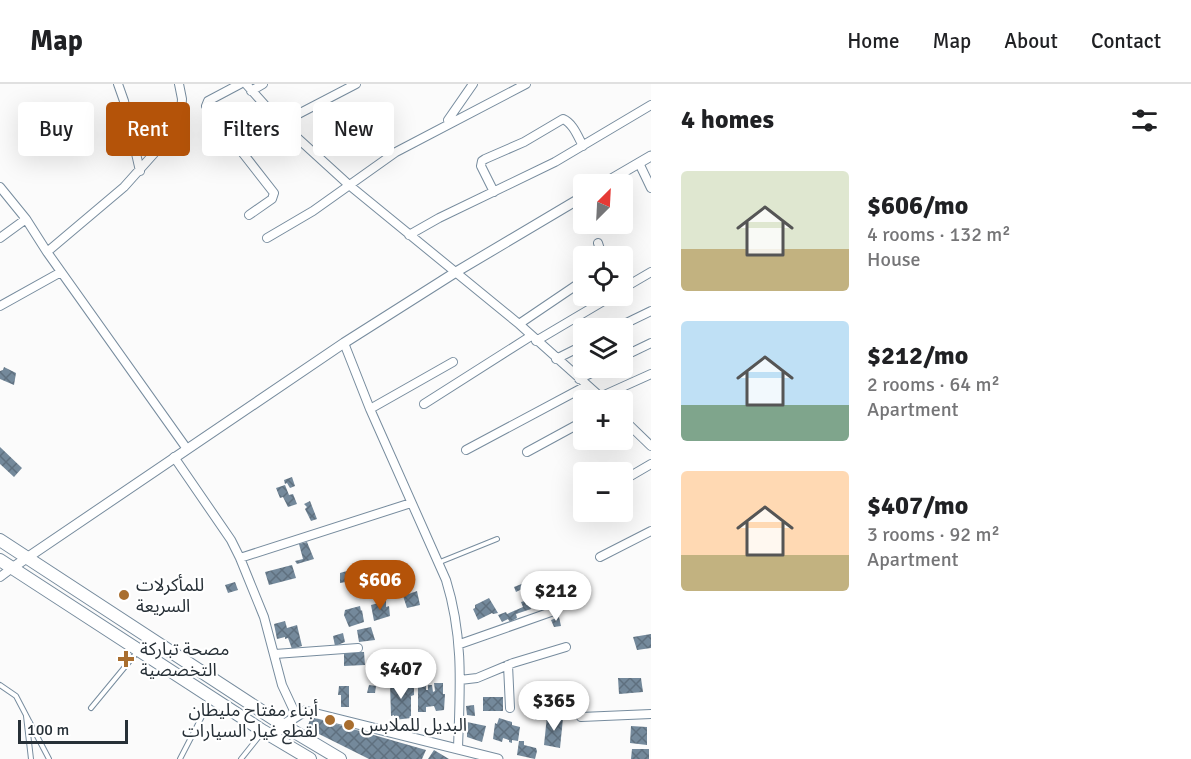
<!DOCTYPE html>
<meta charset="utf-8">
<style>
body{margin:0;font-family:Signika,"Noto Sans Arabic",sans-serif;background:#f2f2f2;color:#202124;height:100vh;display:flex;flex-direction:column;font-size:22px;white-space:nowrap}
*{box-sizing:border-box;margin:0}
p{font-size:20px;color:#757577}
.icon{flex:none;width:33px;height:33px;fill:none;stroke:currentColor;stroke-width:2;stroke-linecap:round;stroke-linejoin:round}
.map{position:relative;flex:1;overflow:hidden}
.side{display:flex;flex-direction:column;background:#fff;width:540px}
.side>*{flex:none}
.top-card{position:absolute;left:18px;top:18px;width:543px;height:54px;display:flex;gap:12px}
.needle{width:39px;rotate:24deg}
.fabs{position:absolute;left:573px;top:90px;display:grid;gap:12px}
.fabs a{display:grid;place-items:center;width:60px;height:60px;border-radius:6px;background:#fff;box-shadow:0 6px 24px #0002;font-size:30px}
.scale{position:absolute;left:18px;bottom:15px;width:110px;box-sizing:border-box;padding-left:6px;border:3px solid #273037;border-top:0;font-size:16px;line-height:21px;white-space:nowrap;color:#273037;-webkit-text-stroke:4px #fff;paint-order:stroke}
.price{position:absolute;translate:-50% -51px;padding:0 14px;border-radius:21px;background:#fff;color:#222;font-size:20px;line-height:39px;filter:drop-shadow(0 2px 3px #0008)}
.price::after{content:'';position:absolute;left:50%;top:36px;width:18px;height:14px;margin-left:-9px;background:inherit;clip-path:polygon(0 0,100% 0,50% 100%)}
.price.selected{background:#b45309;color:#fff}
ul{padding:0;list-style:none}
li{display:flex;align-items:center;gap:18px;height:150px;padding:0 30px}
li span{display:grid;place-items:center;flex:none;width:168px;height:120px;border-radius:6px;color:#555}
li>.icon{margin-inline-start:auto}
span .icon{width:72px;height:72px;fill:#fffc;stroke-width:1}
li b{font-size:26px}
h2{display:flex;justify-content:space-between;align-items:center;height:72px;padding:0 30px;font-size:26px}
.chip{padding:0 21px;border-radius:6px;background:#fff;box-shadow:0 6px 24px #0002;font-size:21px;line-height:54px}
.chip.selected{background:#b45309;color:#fff}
header{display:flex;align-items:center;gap:36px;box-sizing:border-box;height:84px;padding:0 30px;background:#fff;border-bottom:2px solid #e0e0e0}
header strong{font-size:28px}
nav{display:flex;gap:33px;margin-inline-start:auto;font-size:21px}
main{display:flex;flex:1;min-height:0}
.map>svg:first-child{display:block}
.building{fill:url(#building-cross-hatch)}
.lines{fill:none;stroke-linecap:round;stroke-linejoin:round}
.service-casing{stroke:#778c9e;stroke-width:6}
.minor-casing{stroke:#778c9e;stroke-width:10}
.tertiary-casing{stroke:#778c9e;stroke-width:11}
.primary-casing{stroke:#778c9e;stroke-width:14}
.service{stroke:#fff;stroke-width:4}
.minor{stroke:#fff;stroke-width:8}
.tertiary{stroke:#fff;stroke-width:9}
.primary{stroke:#fff;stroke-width:12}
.poi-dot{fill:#a96e2f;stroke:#fff;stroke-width:2}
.labels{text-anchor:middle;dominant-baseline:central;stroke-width:4.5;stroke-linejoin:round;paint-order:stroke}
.poi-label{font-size:18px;fill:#273037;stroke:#fff;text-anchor:start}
</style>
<header>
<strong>Map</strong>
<nav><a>Home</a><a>Map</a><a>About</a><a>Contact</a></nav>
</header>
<main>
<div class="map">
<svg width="651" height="675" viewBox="0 0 651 675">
<defs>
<pattern id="building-cross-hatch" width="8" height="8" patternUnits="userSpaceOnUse" patternTransform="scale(1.5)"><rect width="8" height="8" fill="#74899b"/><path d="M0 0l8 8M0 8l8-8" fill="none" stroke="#5f707f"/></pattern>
</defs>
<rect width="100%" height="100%" fill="#fbfbfb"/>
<!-- building -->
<path class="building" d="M4 283 16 289 14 301 0 295V287L3 286Z
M0 363 22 384 14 393 0 380Z
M292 393 295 402 290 404 287 399 285 400 284 396Z
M285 401 289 411 293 410 297 420 288 423 283 413 280 414 276 404Z
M310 417 317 435 311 437 305 425 307 423 304 420Z
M307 458 314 475 297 480 295 477 303 475 299 460Z
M384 476 388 489 352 499 351 497 340 499V489Z
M292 481 296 494 269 501 265 488Z
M529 497 534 512 528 516 523 508 526 507 524 504 516 508 514 503Z
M235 498 238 506 228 509 225 501Z
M417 507 420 521 407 524 403 512Z
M489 514 498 529 493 530 492 529 478 536 473 525 475 524V521Z
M528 516 531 525 516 530 517 534 510 538 508 535 502 538 498 531 506 528 507 530 523 523 521 518Z
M386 517V523L389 522 390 532 374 537 371 521Z
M360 522 361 527 362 526 364 538 349 543 344 531 345 526Z
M559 533 561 542 554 543 551 536Z
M285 537 287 544 297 541 302 562 292 565 288 554 285 555V553L277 555 274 540Z
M371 543 375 556 359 558 357 546Z
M343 549 345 558 335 562 333 552Z
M651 550V564L637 566 633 553Z
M344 567 364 568 365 581 344 582Z
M618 594H641L643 608 619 610Z
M426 597V606H428V601H432L433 608 435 607 434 599H443V610H445L444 626 436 627 434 622 426 623V628H418V598Z
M414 598V611L411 612V634L394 636V631L391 632 390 599Z
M369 601 376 602 375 609H367Z
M339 602H349V623H341V611H338Z
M551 608 554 628 545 629V636H535V626H540L538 609Z
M483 613H503V627H483Z
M474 621 475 632 467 631 466 622Z
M547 632 563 634 560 664 544 661Z
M311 633 426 666 422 675H369L307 644Z
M499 634 512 638V641L520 643 518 657 512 656V659L509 658V656L503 654 502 658 493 655 495 639 497 640Z
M467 638 486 642 482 658 467 653Z
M631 642 647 643V661L630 659Z
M519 657H524V661L536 664 537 667 535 675 517 671Z
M632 665H649V675H631Z
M434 666 449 675H428Z"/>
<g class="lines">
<!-- service casing -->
<g class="service-casing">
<path id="service" d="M440 478 497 455
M0 601 16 612 49 675
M91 624 138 567
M26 632 31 675
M180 675 211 615
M241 675 261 650"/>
</g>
<!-- minor casing -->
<g class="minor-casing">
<path id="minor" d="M118 0 124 17 140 87
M240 0 208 17 206 22 274 109 272 115 249 131
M246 0 281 39 349 101 519 240 604 316
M251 7 263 0
M448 36 473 0
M281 39 356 0
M639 79 651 104
M0 103 26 135 47 168 187 365
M494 108 481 82 482 77 485 75 524 58 563 35C573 39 578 53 583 62
M409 151 439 134 555 78 651 21
M0 154 26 135
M267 154 313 127 396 68 526 0
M598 159 602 172
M47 168 124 103 175 46 181 29 182 15 179 0
M622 205 651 188
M0 222 61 188
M519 240 584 196
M616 244 651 227
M536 257 612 212
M344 259 370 325 446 496C464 554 460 605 458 664
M622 273 651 259
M556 275 584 261
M579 295 602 284
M600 313 651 290
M424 320 531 252
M370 325 453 278
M622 334 651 362
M466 366 586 302
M527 368 584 337
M174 373 231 456 240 474 264 533 282 601 296 631
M622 397 651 380
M600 473 651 447
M240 474 411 419
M0 493 12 484
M460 560 551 528
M275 570 358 564
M508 581 510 624
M460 596 477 594 513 579 566 563
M581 633 651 630"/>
</g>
<!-- tertiary casing -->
<g class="tertiary-casing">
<path id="tertiary" d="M603 100 651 72
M12 484 344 259 456 188 584 112
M274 653 283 641 305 627 498 675"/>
</g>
<!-- primary casing -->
<g class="primary-casing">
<path id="primary" d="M0 456 283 641 340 675
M0 476 263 647 310 675"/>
</g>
<!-- service -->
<use href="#service" class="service"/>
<!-- minor -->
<use href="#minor" class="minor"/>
<!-- tertiary -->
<use href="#tertiary" class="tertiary"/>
<!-- primary -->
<use href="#primary" class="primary"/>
</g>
<!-- markers -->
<g class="poi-dot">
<circle cx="124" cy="511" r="6"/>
<path d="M123 566h6v6h6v6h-6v6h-6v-6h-6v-6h6z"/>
<circle cx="330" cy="636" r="6"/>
<circle cx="349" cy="641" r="6"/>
</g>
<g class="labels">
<!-- poi labels -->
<g class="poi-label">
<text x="136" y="501">للمأكرلات<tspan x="136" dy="21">السريعة</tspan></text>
<text x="140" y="565">مصحة تباركة<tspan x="140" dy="21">التخصصية</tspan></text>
<text x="318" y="626" text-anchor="end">أبناء مفتاح مليطان<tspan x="318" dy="21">لقطع غيار السيارات</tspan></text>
<text x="361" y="641">البديل للملابس</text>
</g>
</g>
</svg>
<div class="fabs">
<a><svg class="needle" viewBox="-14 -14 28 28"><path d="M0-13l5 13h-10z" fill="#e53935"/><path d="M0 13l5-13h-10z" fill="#757577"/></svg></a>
<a><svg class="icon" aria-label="locate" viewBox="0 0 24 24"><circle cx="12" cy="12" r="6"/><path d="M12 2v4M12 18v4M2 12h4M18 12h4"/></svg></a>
<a><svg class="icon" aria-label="layers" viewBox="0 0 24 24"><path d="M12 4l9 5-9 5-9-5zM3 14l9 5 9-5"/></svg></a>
<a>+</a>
<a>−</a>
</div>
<div class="scale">100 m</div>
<b class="price selected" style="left:380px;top:527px">$606</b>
<b class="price" style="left:556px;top:538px">$212</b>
<b class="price" style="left:401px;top:616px">$407</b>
<b class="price" style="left:554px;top:648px">$365</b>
<div class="top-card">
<a class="chip">Buy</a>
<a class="chip selected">Rent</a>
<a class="chip">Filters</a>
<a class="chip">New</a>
</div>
</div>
<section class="side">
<h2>4 homes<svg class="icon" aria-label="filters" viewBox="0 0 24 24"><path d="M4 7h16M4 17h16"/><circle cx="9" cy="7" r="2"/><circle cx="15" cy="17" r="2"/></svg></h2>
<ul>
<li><span style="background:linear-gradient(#dfe7d0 65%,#c2b280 0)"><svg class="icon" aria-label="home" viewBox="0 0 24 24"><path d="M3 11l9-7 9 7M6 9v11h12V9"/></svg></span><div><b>$606/mo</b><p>4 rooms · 132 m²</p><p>House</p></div></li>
<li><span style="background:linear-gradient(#bfe0f5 70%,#7fa58c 0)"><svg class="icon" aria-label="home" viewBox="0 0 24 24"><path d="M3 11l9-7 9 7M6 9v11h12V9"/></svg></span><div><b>$212/mo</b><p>2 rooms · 64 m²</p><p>Apartment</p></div></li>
<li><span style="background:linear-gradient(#ffd9b3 70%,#c2b280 0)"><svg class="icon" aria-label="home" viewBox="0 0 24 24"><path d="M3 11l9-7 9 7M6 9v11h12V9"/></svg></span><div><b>$407/mo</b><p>3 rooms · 92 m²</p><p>Apartment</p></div></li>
</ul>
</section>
</main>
